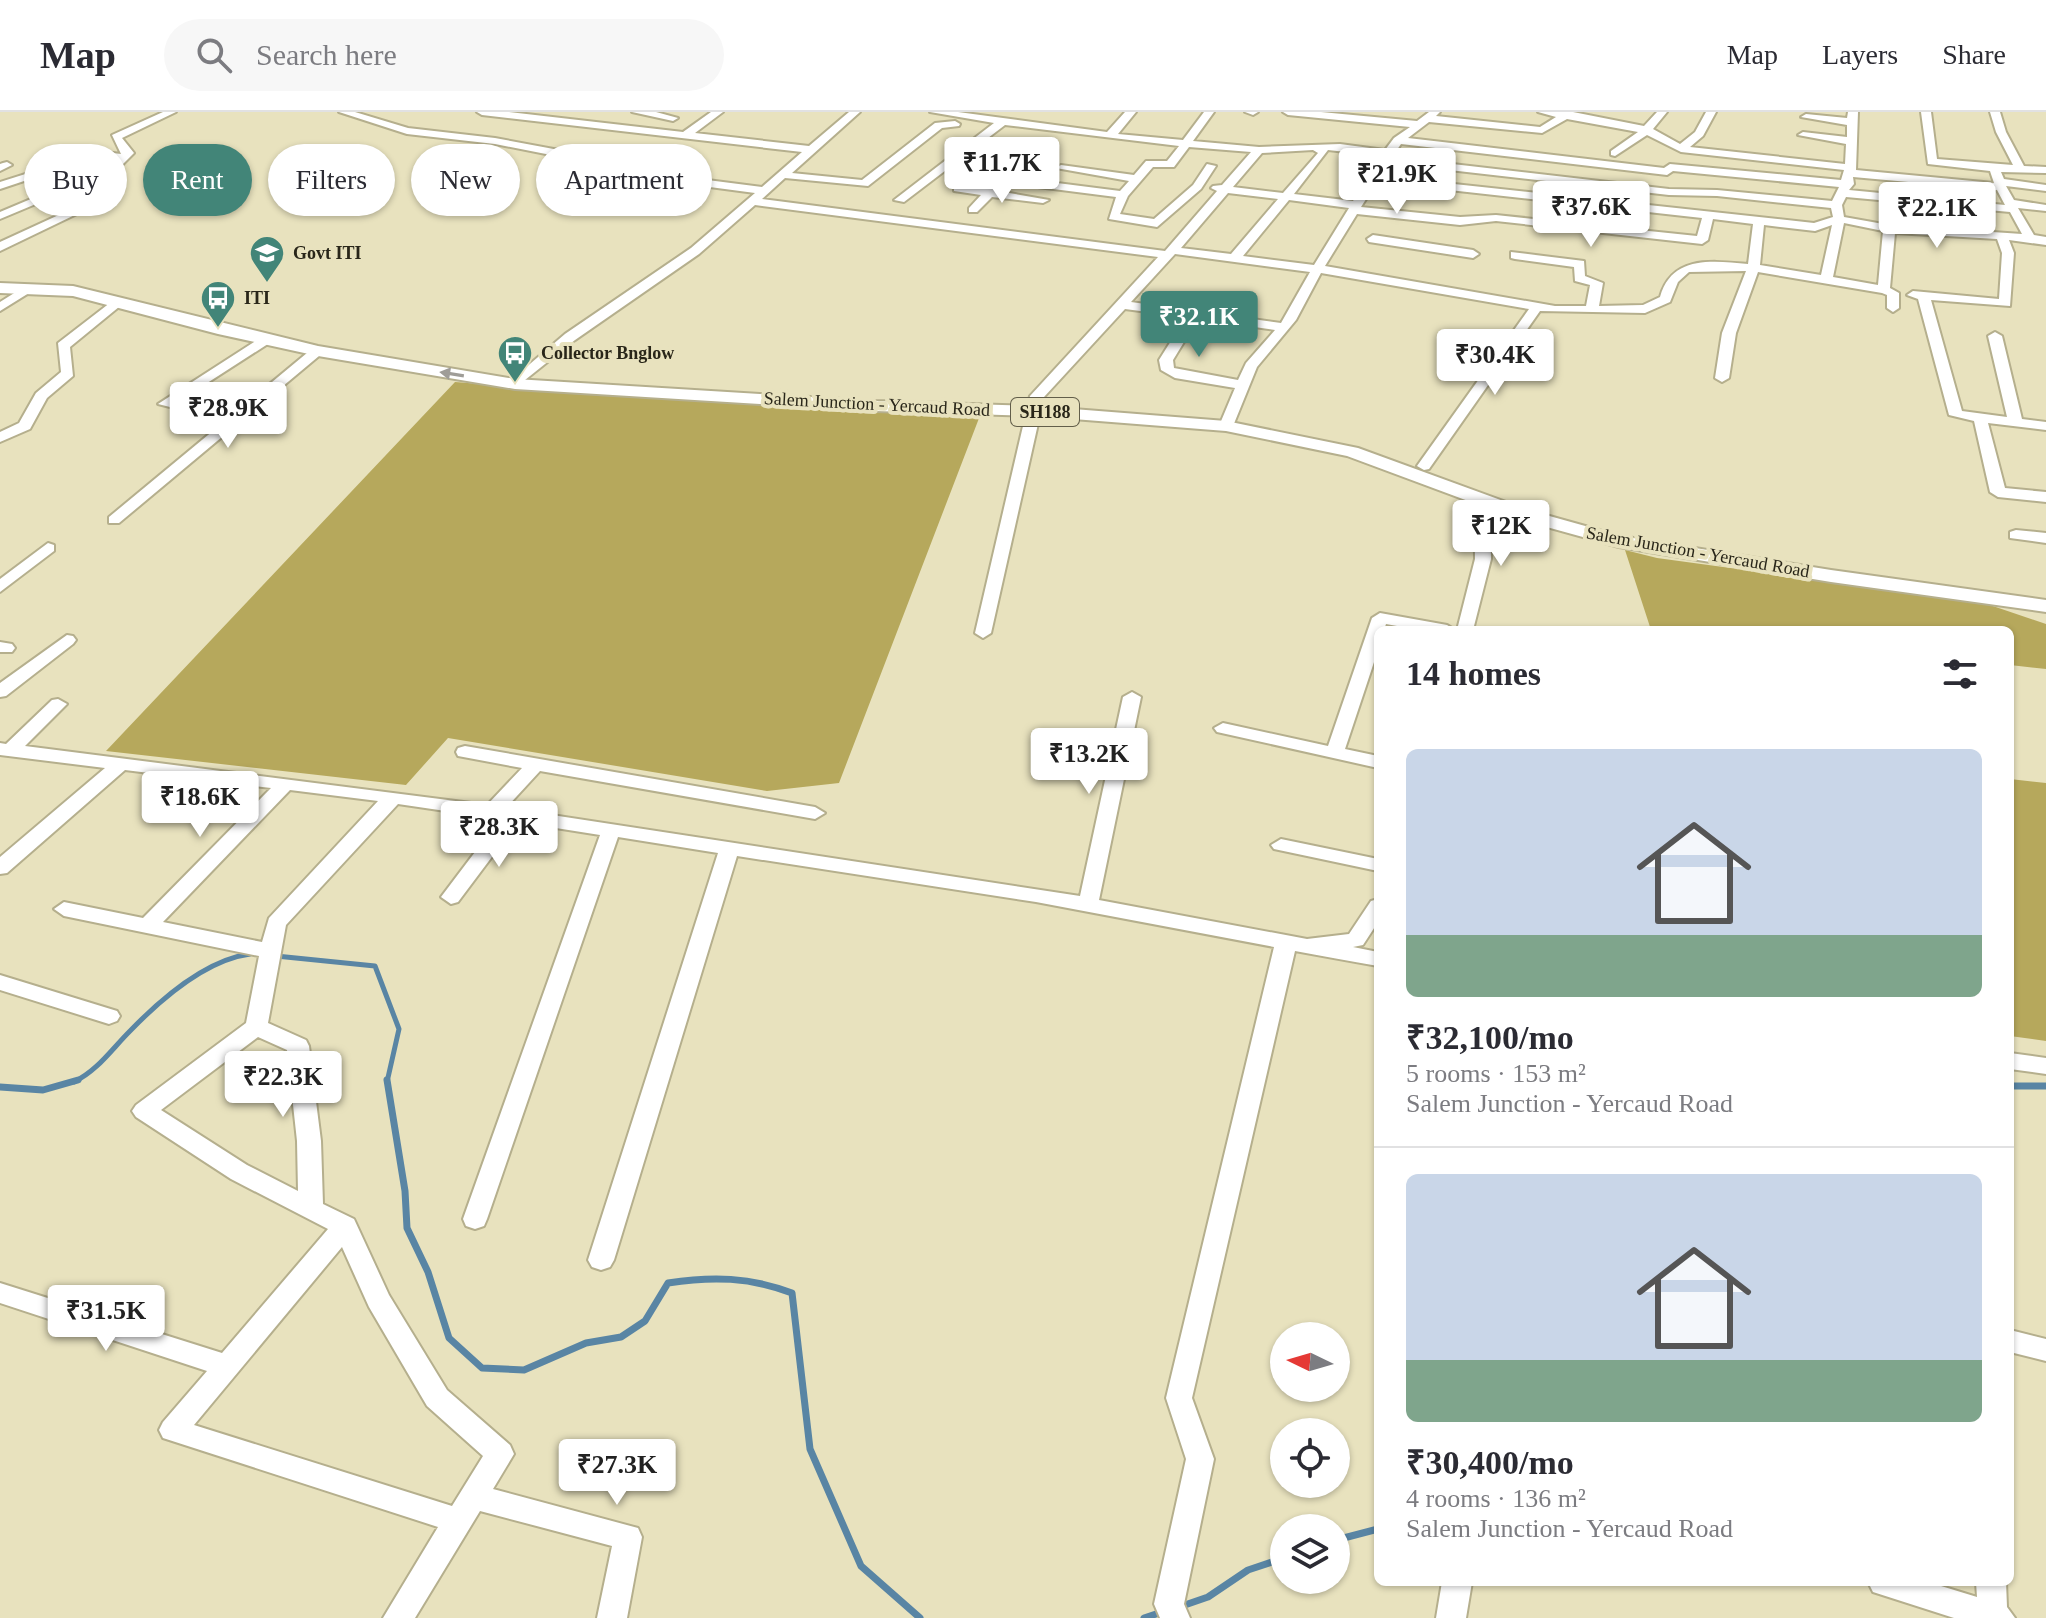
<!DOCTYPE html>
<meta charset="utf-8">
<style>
body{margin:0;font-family:"Times New Roman",serif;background:#f7f7f7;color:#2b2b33;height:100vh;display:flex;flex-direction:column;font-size:30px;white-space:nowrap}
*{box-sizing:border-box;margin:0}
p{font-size:26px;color:#7c7c81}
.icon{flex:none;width:44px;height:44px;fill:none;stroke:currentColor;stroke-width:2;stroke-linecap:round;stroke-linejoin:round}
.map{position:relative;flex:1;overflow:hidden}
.details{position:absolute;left:1374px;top:514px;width:640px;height:960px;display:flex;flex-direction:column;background:#fff;border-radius:12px;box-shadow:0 2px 6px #0004}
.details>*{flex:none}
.guide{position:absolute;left:24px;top:32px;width:760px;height:72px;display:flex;gap:16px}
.needle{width:52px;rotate:275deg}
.controls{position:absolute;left:1270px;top:1210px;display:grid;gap:16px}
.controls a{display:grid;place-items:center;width:80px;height:80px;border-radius:50%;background:#fff;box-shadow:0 2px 6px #0004;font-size:40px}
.price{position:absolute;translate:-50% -68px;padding:0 18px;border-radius:8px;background:#fff;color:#222;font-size:26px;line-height:52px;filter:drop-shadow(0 2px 4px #0008)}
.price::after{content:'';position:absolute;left:50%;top:48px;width:24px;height:18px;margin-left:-12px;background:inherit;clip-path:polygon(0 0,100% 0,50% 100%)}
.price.selected{background:#428578;color:#fff}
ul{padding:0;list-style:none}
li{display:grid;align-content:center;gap:16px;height:424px;padding:0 32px}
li+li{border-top:2px solid #e1e1e2}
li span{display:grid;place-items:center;height:248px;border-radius:12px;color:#555}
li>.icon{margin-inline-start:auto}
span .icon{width:144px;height:144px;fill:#fffc;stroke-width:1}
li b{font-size:34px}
h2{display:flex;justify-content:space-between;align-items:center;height:96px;padding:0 32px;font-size:34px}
.tag{padding:0 28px;border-radius:36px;background:#fff;box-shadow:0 2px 6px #0004;font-size:28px;line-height:72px}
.tag.selected{background:#428578;color:#fff}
header{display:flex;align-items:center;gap:48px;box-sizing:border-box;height:112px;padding:0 40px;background:#fff;border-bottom:2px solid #e1e1e2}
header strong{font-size:38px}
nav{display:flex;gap:44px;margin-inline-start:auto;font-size:28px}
.search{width:560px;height:72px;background:#f7f7f7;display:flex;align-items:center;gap:20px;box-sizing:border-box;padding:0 28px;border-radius:44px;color:#7c7c81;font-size:30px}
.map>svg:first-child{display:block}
.forest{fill:#b6a85c}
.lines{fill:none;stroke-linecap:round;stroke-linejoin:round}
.stream-far1{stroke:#5985a4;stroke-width:5}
.stream{stroke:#5985a4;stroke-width:7}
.minor-casing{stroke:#b5af8d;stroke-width:4}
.major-casing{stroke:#b5af8d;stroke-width:4}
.minor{fill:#fff;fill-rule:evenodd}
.major{fill:#fff;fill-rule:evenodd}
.oneway{fill:#9f9d98}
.labels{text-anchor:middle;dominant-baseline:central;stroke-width:8;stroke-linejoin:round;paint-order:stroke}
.far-poi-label{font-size:18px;font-weight:bold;fill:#292619;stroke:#e8e2be;text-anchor:start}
.far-street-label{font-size:18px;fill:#292619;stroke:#e8e2be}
.shield{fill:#e8e2be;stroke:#625e4a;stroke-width:2}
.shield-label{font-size:18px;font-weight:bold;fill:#292619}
</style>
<header>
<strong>Map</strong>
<div class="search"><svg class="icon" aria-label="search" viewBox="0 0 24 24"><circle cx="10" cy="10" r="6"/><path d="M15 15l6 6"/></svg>Search here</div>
<nav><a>Map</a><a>Layers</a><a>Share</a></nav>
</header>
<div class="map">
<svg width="2046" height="1506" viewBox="0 0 2046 1506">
<rect width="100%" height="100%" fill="#e8e2be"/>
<!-- forest -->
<path class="forest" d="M455 270 828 298 981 301 839 671 767 679 448 626 406 673 106 639Z
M1625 438 1657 446 1981 490 2046 512V557L2010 553V518H1651Z
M2010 667 2046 671V929L2010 924Z"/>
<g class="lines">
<!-- stream-far1 -->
<path class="stream-far1" d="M276 844 375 854 399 917 387 970
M74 970C98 958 111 938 130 919 160 888 205 848 250 842"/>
<!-- stream -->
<path class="stream" d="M387 968 405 1079 407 1116 428 1160 449 1226 482 1256 524 1258 586 1231 621 1225 645 1209 668 1171C713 1164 749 1165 792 1181L810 1337 861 1454 920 1506
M2010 974H2046
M0 975 43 978 78 968
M1336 1428 1378 1417
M1179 1495 1208 1485 1248 1458 1284 1446
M1144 1506 1162 1500"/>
<!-- minor casing -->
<g class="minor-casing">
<path id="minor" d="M163 0H176L122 26 134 41 117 58 0 107V100L64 73 36 65 0 77V70L35 59 75 68 115 48 59 38 64 35 121 42 112 23Z
M339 0H355L408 16 495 26 559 38 606 55 762 75 802 40 482 3 477 0H509L683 20 711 0H723L695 21 809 34 849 0H860L792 61 862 68 935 11 955 9 960 12 959 14 942 16 868 74 785 66 762 87 1165 139 1217 79 1211 76 1213 74 1222 73 1251 40 1189 35 1174 55H1153L1128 84 1120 102 1154 107 1193 73 1207 52 1216 54 1201 77 1157 115 1109 107 1116 85 1006 71 998 79 1049 88 1043 91 992 85 977 100H969V96L981 83 954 79V75L987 77 1003 64 1120 79 1129 69 1056 56 1061 53 1134 63 1146 49H1167L1179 34 1005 13 904 90 894 88 994 11 930 0H958L1107 20 1125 0H1136L1118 22 1183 28 1204 0H1214L1193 29 1259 35 1340 32 1385 38 1394 26 1410 15 1288 3 1283 0H1321L1417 9 1429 0H1440L1436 4 1540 15 1556 5 1538 0H1573L1644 14 1657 0H1667L1653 17 1680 32 1695 20 1706 0H1716L1703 24 1690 35 1845 52 1846 32 1798 23 1803 20 1847 25V13L1801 5 1806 2 1847 6 1848 0H1858L1856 58 1994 71 1990 59 1928 52 1921 0H1931L1937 47 2013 53 1996 20 1990 0H2000L2006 20 2024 54 2046 55V61L2001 60 2004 67 2046 73V79L2006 74 2014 88 2046 93V99L2018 96 2034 123 2046 125V133L2009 128 2014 141 2010 194 1931 188 1962 299 2007 305 1988 224 1995 220 2002 224 2022 307 2046 310V318L1988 311 2005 376 2046 380V390L1998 385 1990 380 1974 309 1949 303 1918 187 1907 183 1913 179 1999 187 2002 141 1997 127 1895 121 1890 176 1899 181V196L1893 200 1887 196V183L1882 181 1758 160 1736 221 1729 266 1722 270 1715 266 1722 221 1746 159 1689 160 1678 170 1670 190 1645 201 1540 199 1429 357 1424 358 1417 354 1529 197 1321 161 1296 208 1257 255 1233 314 1226 318 1219 314 1235 276 1175 266 1161 258 1159 248 1186 205 1125 197 1044 285 991 521 983 526 975 521 1030 284 1158 145 755 93 699 142 575 228 515 276 510 275V269L565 222 691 136 755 81 604 61 556 44 495 32 407 22ZM1567 7 1638 20 1611 39V43L1615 44 1647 23 1681 40 1844 58 1841 68 1670 52 1664 56 1408 26 1429 10 1542 21ZM1401 32 1667 63 1673 59 1839 75 1832 89 1717 78 1669 77 1392 45ZM1313 38 1318 41 1283 81 1233 75 1262 41ZM1328 38 1382 44 1353 89 1294 82ZM1388 51 1669 83 1717 84 1831 96 1833 105 1814 111 1380 64ZM1853 65 1997 78 2005 93 1849 78 1854 72ZM1377 70 1702 106 1697 124 1496 103 1460 105 1361 95ZM1228 81 1278 87 1231 142 1181 136ZM1846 85 2010 100 2022 122 1889 113 1844 105 1842 93ZM1289 88 1349 96 1314 153 1243 144ZM1357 102 1460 113 1496 109 1702 132 1708 128 1713 107 1753 112 1748 152C1712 149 1672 143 1660 185L1643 193 1599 194 1603 171 1585 164 1584 149 1511 140V146L1515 147 1574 155 1575 169 1590 173 1586 194H1555L1325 154ZM1844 111 1883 119 1878 173 1833 165ZM1764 113 1815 119 1832 113 1821 163 1760 153ZM1175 142 1310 160 1281 211 1131 190ZM1198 207 1275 218 1246 251 1238 268 1174 256 1173 248Z
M632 0H656L678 6 673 9Z
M1245 0H1258L1253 3Z
M3 51 7 50 12 53 0 59V52Z
M100 84 110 86 0 139V130Z
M1373 123 1473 138 1479 142 1473 146 1369 130 1367 127Z
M27 173 37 176 0 199V190Z
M115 187 125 190 70 235 73 264 47 286 30 317 0 330V320L19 311 36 281 61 260 58 231Z
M262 225 274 228 170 295 158 292Z
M313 236 325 239 119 411H109V405Z
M1482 383 1490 388 1491 447 1473 518H1457L1475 447 1474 388Z
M2016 418 2046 421V431L2010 426V420Z
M48 431 54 433V439L0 480V467Z
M1380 501 1447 513 1455 518H1419L1386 512 1384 518H1378V538L1345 637 1378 644V656L1217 620 1214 616 1223 611 1328 634 1372 506Z
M67 523 73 524 76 528 73 532 6 584 0 585V571Z
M0 530 12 532 15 536 12 540H0Z
M1132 580 1141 585 1099 788 1307 827 1349 822 1371 789 1378 787V810L1363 833 1353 835 1378 840V854C1349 849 1322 844 1295 839L1192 1286 1214 1347 1184 1492 1190 1506H1160L1154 1492 1186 1347 1166 1286 1274 835 1036 790 737 744 614 1148 610 1155 601 1158 592 1155 588 1148 718 741 618 725 487 1107 484 1114 475 1117 466 1114 463 1107 600 723 518 710 458 790 451 792 441 785 500 707 398 692 286 813 268 911 306 928 309 934 321 1029 323 1092 354 1107 389 1183 447 1278 510 1333 514 1342 493 1377 638 1416 642 1425 627 1506H597L612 1434 480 1399 415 1506H383L438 1415 163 1326 159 1318 163 1310 207 1259 0 1191V1171L222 1241 328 1117 231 1067 136 1005 132 999 136 993 246 911 259 844 64 804 54 797 64 790 143 806 271 676 125 658 7 761 0 762V745L105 656 0 643V631L6 632 52 588 58 587 67 592 25 634 487 693 522 656 458 644 456 640 458 636 465 634 815 695 825 701 815 707 540 659 506 696 1080 784 1123 585ZM290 678 378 689 269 806 262 830 163 810ZM258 925 287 938 297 1029 298 1079 247 1053 161 998ZM342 1135 369 1195 427 1294 483 1344 452 1394 194 1313Z
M1281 727 1378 747V759L1274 737 1271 733Z
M0 863 117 899 120 904 117 909 109 912 0 878Z
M2010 941 2046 946V962L2010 957Z
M2010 1218 2046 1227V1249L2010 1240Z
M1442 1470H1472L1466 1506H1436Z
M1868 1470H1928L1977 1485 1976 1470H2006L2007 1495 2015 1506H1954L1873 1480Z"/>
</g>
<!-- major casing -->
<g class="major-casing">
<path id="major" d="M0 171 73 174 318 234 515 267 875 289 1035 294 1226 309 1358 336 1528 398 1621 424 1831 458 2046 488V500L1831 470 1619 435 1514 406 1347 344 1226 319 1035 304 875 299 515 277 318 244 218 222 73 184 0 181Z"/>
</g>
<!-- minor -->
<use href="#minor" class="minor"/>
<!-- major -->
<use href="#major" class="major"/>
</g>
<!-- one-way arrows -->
<defs><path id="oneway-solid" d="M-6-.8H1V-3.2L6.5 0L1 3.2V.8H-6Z" transform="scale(2)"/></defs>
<use class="oneway" href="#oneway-solid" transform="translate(452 262) rotate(-171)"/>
<!-- icons -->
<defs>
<g id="university-pin" transform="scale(1.8)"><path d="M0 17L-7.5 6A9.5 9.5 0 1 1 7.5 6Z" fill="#428578" stroke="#e8e2be"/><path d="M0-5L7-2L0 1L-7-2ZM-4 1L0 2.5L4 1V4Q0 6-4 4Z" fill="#fff"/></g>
<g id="bus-pin" transform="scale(1.8)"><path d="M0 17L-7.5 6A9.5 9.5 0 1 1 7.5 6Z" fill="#428578" stroke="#e8e2be"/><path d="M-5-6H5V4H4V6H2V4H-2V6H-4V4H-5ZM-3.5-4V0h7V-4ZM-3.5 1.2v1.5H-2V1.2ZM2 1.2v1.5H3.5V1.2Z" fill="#fff"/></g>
</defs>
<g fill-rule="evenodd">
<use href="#university-pin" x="267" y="141"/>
<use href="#bus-pin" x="218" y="186"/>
<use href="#bus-pin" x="515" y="241"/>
</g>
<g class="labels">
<!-- far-poi labels -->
<g class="far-poi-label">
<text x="293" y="141">Govt ITI</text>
<text x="244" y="186">ITI</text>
<text x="541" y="241">Collector Bnglow</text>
</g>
<!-- far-street labels -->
<g class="far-street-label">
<text transform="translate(877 292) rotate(3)">Salem Junction - Yercaud Road</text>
<text transform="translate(1698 440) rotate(10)">Salem Junction - Yercaud Road</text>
</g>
<!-- shield labels -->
<rect class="shield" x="1011" y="286" width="68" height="28" rx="6"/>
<g class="shield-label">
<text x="1045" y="300">SH188</text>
</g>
</g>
</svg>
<div class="controls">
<a><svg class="needle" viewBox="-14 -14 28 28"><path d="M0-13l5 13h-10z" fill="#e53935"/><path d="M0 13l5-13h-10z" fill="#7c7c81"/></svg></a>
<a><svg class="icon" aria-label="locate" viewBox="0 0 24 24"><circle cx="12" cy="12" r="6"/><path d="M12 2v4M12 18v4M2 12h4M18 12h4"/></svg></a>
<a><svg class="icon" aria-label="layers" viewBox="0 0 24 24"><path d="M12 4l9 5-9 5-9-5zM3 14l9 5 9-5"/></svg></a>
</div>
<b class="price" style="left:1002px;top:93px">₹11.7K</b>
<b class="price" style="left:1397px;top:104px">₹21.9K</b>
<b class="price" style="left:1591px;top:137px">₹37.6K</b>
<b class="price" style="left:1937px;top:138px">₹22.1K</b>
<b class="price selected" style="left:1199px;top:247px">₹32.1K</b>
<b class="price" style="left:1495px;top:285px">₹30.4K</b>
<b class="price" style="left:228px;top:338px">₹28.9K</b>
<b class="price" style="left:1501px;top:456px">₹12K</b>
<b class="price" style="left:1089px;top:684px">₹13.2K</b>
<b class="price" style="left:200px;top:727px">₹18.6K</b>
<b class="price" style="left:499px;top:757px">₹28.3K</b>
<b class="price" style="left:283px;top:1007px">₹22.3K</b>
<b class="price" style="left:106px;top:1241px">₹31.5K</b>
<b class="price" style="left:617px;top:1395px">₹27.3K</b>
<div class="guide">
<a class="tag">Buy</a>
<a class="tag selected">Rent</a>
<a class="tag">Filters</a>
<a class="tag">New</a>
<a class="tag">Apartment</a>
</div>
<section class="details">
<h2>14 homes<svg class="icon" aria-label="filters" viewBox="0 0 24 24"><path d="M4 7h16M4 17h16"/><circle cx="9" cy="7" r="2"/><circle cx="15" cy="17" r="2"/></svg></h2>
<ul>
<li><span style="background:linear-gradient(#c9d6e8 75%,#7fa58c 0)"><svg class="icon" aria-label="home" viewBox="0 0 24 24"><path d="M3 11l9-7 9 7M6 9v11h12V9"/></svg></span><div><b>₹32,100/mo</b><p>5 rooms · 153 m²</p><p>Salem Junction - Yercaud Road</p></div></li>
<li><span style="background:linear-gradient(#c9d6e8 75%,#7fa58c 0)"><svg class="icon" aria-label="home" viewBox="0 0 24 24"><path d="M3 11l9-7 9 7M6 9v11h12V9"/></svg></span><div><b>₹30,400/mo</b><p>4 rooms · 136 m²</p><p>Salem Junction - Yercaud Road</p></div></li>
</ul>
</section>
</div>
